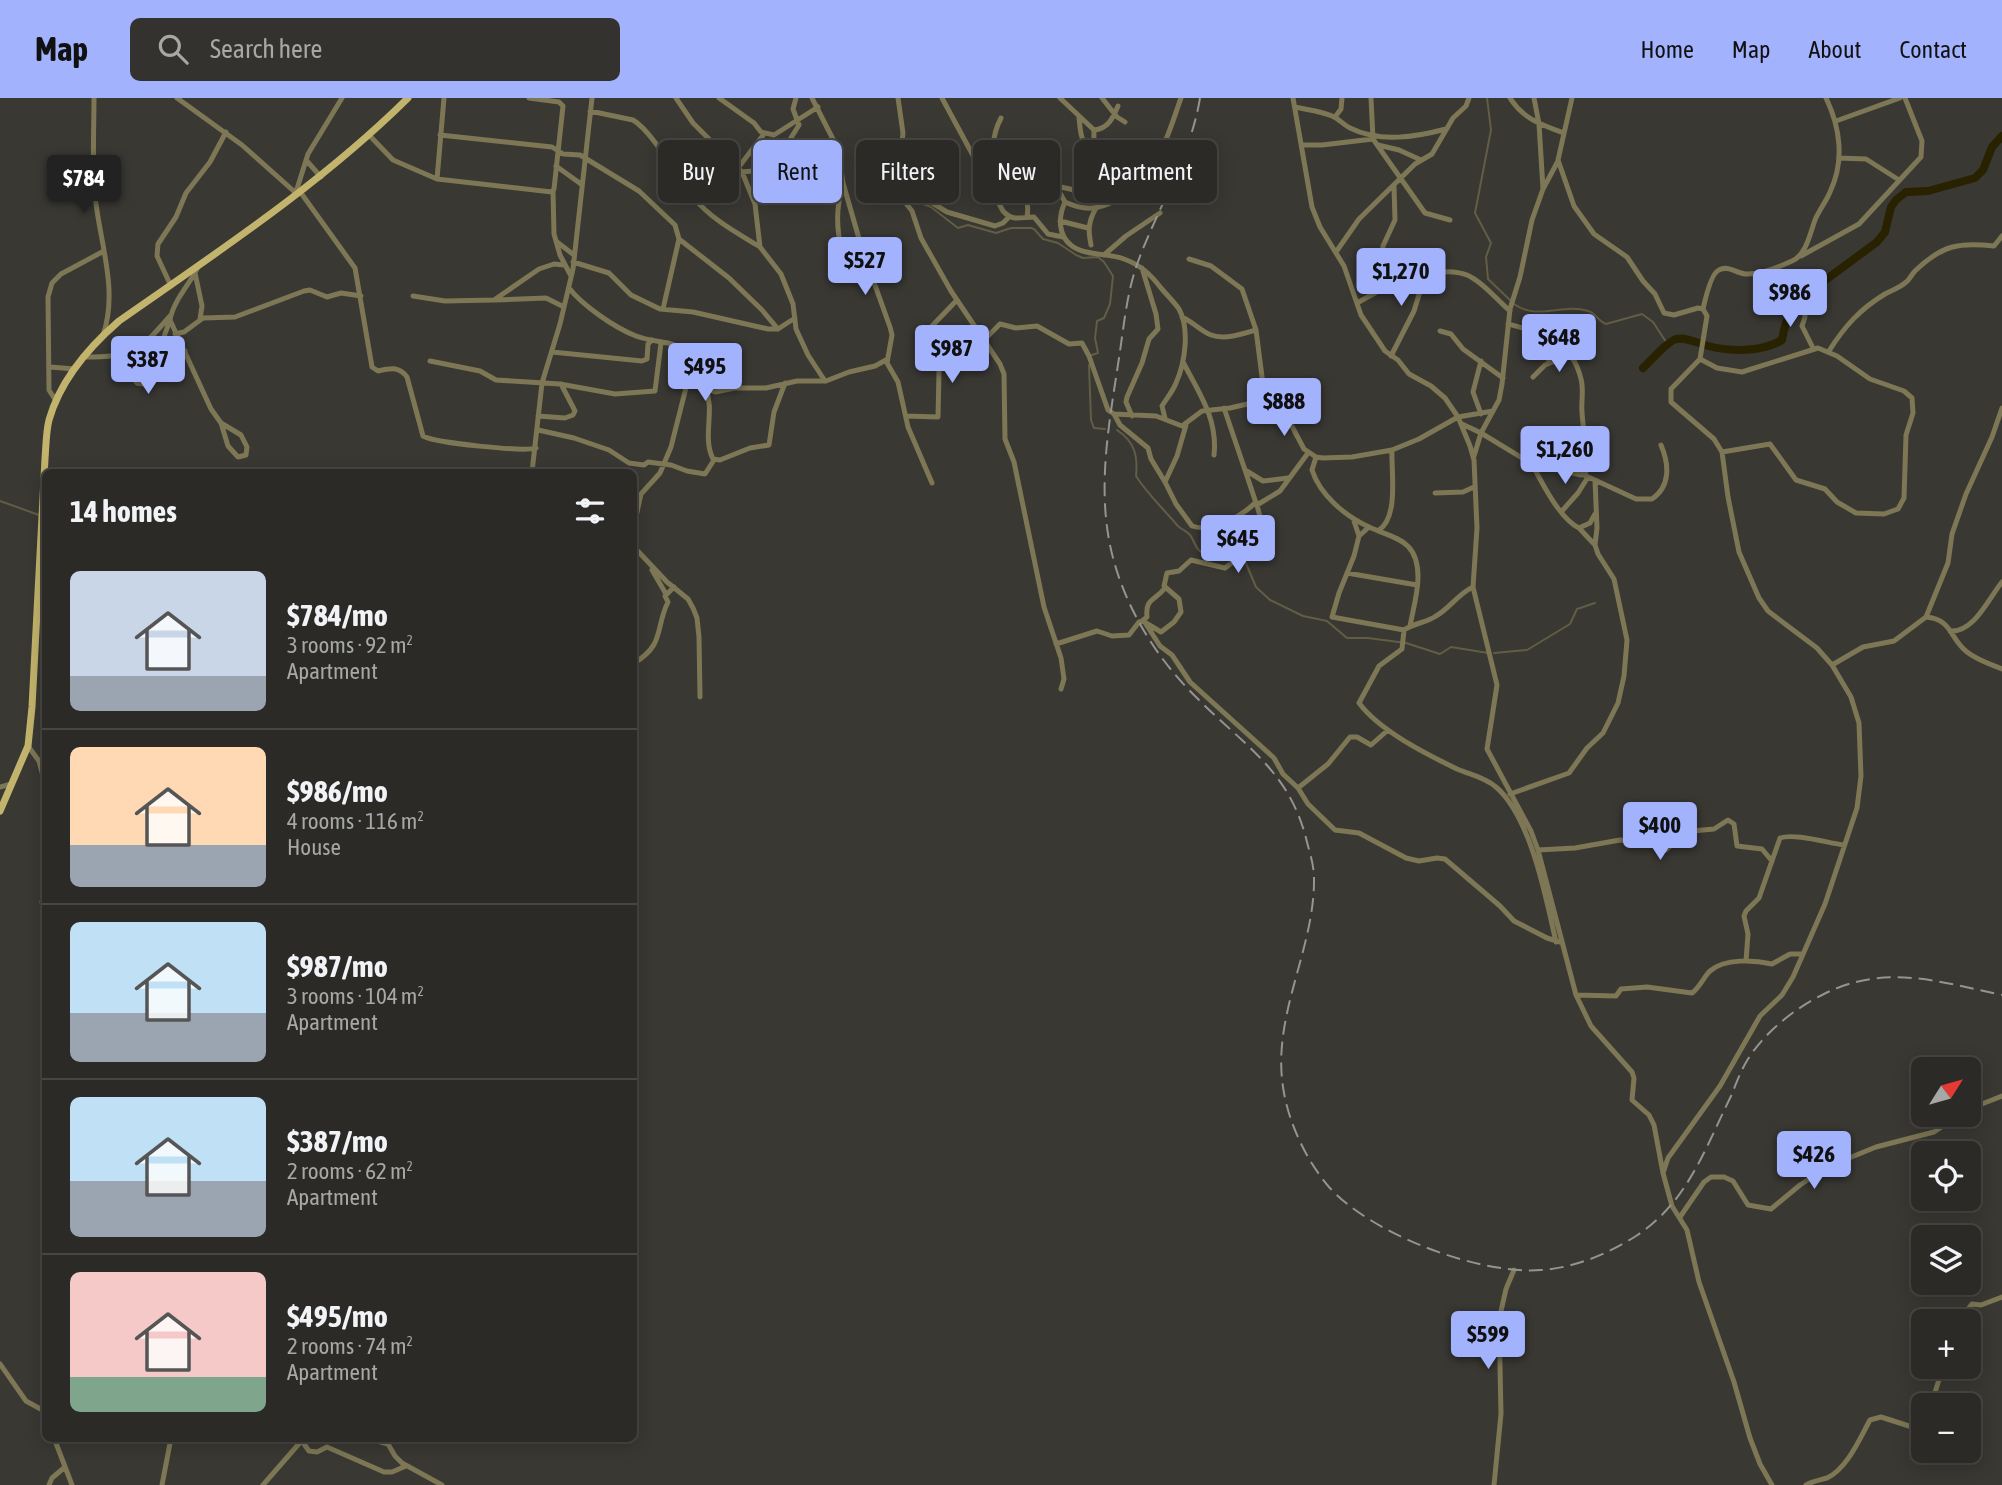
<!DOCTYPE html>
<meta charset="utf-8">
<style>
body{margin:0;font-family:"Asap Condensed",sans-serif;background:#33322e;color:#f1f3f6;height:100vh;display:flex;flex-direction:column;font-size:26px;white-space:nowrap}
*{box-sizing:border-box;margin:0}
p{font-size:23px;color:#a6a7a7}
.icon{flex:none;width:38px;height:38px;fill:none;stroke:currentColor;stroke-width:2;stroke-linecap:round;stroke-linejoin:round}
.map{position:relative;flex:1;overflow:hidden}
.drawer{position:absolute;left:42px;top:371px;width:595px;height:973px;display:flex;flex-direction:column;background:#2b2a26;border-radius:10px;box-shadow:0 4px 18px #0003,0 0 0 2px #474643}
.drawer>*{flex:none}
.guide{position:absolute;left:658px;top:42px;width:665px;height:63px;display:flex;gap:14px}
.needle{width:46px;rotate:53deg}
.tools{position:absolute;left:1911px;top:959px;display:grid;gap:14px}
.tools a{display:grid;place-items:center;width:70px;height:70px;border-radius:10px;background:#2b2a26;box-shadow:0 4px 18px #0003,0 0 0 2px #474643;font-size:35px}
.price{position:absolute;translate:-50% -60px;padding:0 16px;border-radius:7px;background:#a3b2fd;color:#111;font-size:23px;line-height:46px;filter:drop-shadow(0 2px 4px #0008)}
.price::after{content:'';position:absolute;left:50%;top:42px;width:21px;height:16px;margin-left:-10px;background:inherit;clip-path:polygon(0 0,100% 0,50% 100%)}
.price.current{background:#222;color:#fff}
ul{padding:0;list-style:none}
li{display:flex;align-items:center;gap:21px;height:175px;padding:0 28px}
li+li{border-top:2px solid #474643}
li span{display:grid;place-items:center;flex:none;width:196px;height:140px;border-radius:10px;color:#555}
li>.icon{margin-inline-start:auto}
span .icon{width:84px;height:84px;fill:#fffc;stroke-width:1}
li b{font-size:30px}
h2{display:flex;justify-content:space-between;align-items:center;height:84px;padding:0 28px;font-size:30px}
.tag{padding:0 24px;border-radius:10px;background:#2b2a26;box-shadow:0 4px 18px #0003,0 0 0 2px #474643;font-size:24px;line-height:63px}
.tag.current{background:#a3b2fd;color:#111}
header{display:flex;align-items:center;gap:42px;box-sizing:border-box;height:98px;padding:0 35px;background:#a3b2fd;color:#111}
header strong{font-size:33px}
nav{display:flex;gap:38px;margin-inline-start:auto;font-size:24px}
.search{width:490px;height:63px;background:#33322e;display:flex;align-items:center;gap:18px;box-sizing:border-box;padding:0 24px;border-radius:10px;color:#a6a7a7;font-size:26px}
.map>svg:first-child{display:block}
.lines{fill:none;stroke-linecap:round;stroke-linejoin:round}
.stream{stroke:#625d45;stroke-width:2}
.river{stroke:#282201;stroke-width:8}
.minor{stroke:#7d7755;stroke-width:5}
.major{stroke:#c2b46c;stroke-width:7}
.rail{stroke:#959490;stroke-width:2;stroke-dasharray:14 7;stroke-linecap:butt}
</style>
<header>
<strong>Map</strong>
<div class="search"><svg class="icon" aria-label="search" viewBox="0 0 24 24"><circle cx="10" cy="10" r="6"/><path d="M15 15l6 6"/></svg>Search here</div>
<nav><a>Home</a><a>Map</a><a>About</a><a>Contact</a></nav>
</header>
<div class="map">
<svg width="2002" height="1387" viewBox="0 0 2002 1387">
<rect width="100%" height="100%" fill="#393833"/>
<g class="lines">
<!-- stream -->
<path class="stream" d="M1487 0 1491 32 1475 115 1491 145 1486 159 1488 181 1510 202
M908 96 915 103 931 109 958 130 968 127 996 135 1011 130H1031L1034 131 1043 141 1058 145 1076 157 1083 160 1098 159 1104 164 1113 178 1110 206 1104 220 1097 223 1095 240 1098 255 1092 257
M1514 206C1537 223 1563 205 1588 213 1596 215 1598 223 1606 226L1642 216 1653 224 1668 247
M1089 267 1091 322 1094 330 1105 331
M1117 332C1135 344 1138 358 1136 378 1148 397 1163 410 1177 427 1180 431 1187 433 1190 437 1195 443 1195 452 1203 455 1212 458 1225 455 1235 458
M0 403 39 417
M1242 461 1245 463 1256 489 1270 502 1303 518 1327 523 1347 540H1368L1406 545 1440 556 1451 549 1488 555
M1494 555 1527 552 1570 526 1577 511 1595 505"/>
<!-- river -->
<path class="river" d="M1643 270C1652 262 1665 245 1676 241 1686 239 1698 245 1708 248 1731 254 1762 254 1782 242 1785 225 1789 213 1801 200L1877 144 1885 134 1891 109 1896 102 1906 94 1928 93 1975 80 1983 72 1992 49 2002 38"/>
<!-- minor -->
<path class="minor" d="M94 0C94 32 92 65 95 97 99 142 119 192 103 237
M177 0 242 47 297 96
M444 0 437 81 552 94 554 91 563 8 559 4 529 0
M676 0 693 25 742 74 755 106 760 149
M719 0 754 25 761 34 774 37 818 9
M812 0 838 51 843 85 862 151 890 229 892 237 887 265 898 284 908 329 932 385
M898 0 903 35 897 94 912 113 921 140 951 193 1000 266 1004 276 1005 341 1014 364 1044 509 1061 560 1064 581 1061 591
M942 0 1003 113C1013 124 1021 119 1034 119L1048 136 1063 139
M1060 0 1094 32C1108 31 1113 20 1118 8
M1102 0 1117 19 1125 24
M1293 0 1312 109 1320 129 1344 168 1361 217 1385 253 1398 262 1409 276 1431 288 1445 300 1458 319 1470 348 1474 362 1477 430 1473 489 1497 587 1487 651 1531 733 1538 752 1576 897 1591 928 1632 974 1634 980 1632 1002 1649 1017 1654 1027 1663 1075
M1371 0 1373 41 1425 115 1450 122
M1510 0C1523 21 1542 27 1564 35
M1534 0 1539 26 1543 91
M1572 0 1558 62 1574 108 1594 136 1627 159 1643 183 1655 196 1664 215 1674 217 1698 210 1703 211 1707 218 1700 261 1671 291V304L1714 341 1722 354 1728 399 1739 454 1759 500 1768 513 1817 550 1832 567 1851 599 1859 625 1861 678 1857 710 1825 806 1793 879 1782 897 1760 918 1720 988 1668 1060 1663 1075 1672 1108 1687 1132 1699 1184 1734 1284 1750 1340 1760 1366 1772 1387
M1295 9C1308 12 1321 13 1332 18 1339 21 1344 27 1350 30 1380 45 1416 39 1446 31
M590 13 633 22C652 33 678 80 694 100 711 121 737 135 760 149L781 176 793 206 796 231 808 257 825 283
M1335 19 1341 11 1342 0
M1001 20C973 75 1035 73 1027 119
M1079 20C1081 35 1079 45 1095 51
M1836 23 1900 0
M369 37 393 62 437 81
M440 37 552 49 563 56 580 57 639 93 675 127 679 141 729 180 762 212 778 231
M1302 47H1322L1373 41
M1378 47 1399 52 1421 62
M1839 60 1866 61 1899 82
M306 62 321 79
M556 68 581 86
M738 70 764 36
M794 73 789 43 799 27 793 11 796 0
M742 74 763 72 841 74
M1056 88 1065 104C1058 119 1058 138 1072 148 1086 158 1109 155 1124 161 1141 167 1151 177 1161 190 1167 197 1174 204 1179 211 1190 231 1185 265 1176 285 1173 293 1167 300 1162 308L1165 320
M1056 88 1093 96H1104L1141 60 1159 57
M553 93 554 136 560 157 571 178
M296 94 308 56 342 0
M897 94 916 95 947 114 995 128 1003 125 1009 119
M301 95 355 170 372 269 378 273C390 270 399 268 407 279L423 338C435 345 524 354 536 350
M1024 96 1050 77
M1093 96 1094 32
M1065 104C1084 113 1098 112 1116 102 1158 79 1166 42 1181 0
M1060 123 1088 130
M557 144 574 157
M1091 147C1088 132 1088 124 1096 110
M842 154C836 129 836 110 843 85
M1336 154 1359 121 1415 66 1432 56 1453 20 1466 8 1469 0
M1104 157 1126 138 1160 115
M1801 158 1859 126 1921 59 1922 43 1905 0
M1189 161 1211 168 1242 191 1256 232 1265 302
M573 164 609 175 631 197 660 211 693 214 768 231H778L795 220
M198 169C190 186 173 203 170 222L211 311 221 325 241 337 247 349 246 357 238 359 228 348 221 325
M195 175 202 208 200 221
M171 188 157 158 158 146 176 119 186 95 210 64 226 34
M1380 189C1408 185 1439 166 1467 177 1483 184 1497 202 1510 213
M569 190C582 207 615 230 636 238 646 242 658 243 668 245 682 248 694 262 703 272L704 290 715 294 735 290H766L797 283H826L849 274 875 268 886 262
M413 198 445 203 494 202 539 171 554 166 564 167
M494 202 546 200 564 209
M1803 203 1805 219 1802 228 1813 250
M1357 205 1375 195 1380 190 1383 148 1395 122 1394 88
M663 211 679 141
M1703 211C1705 202 1711 175 1719 172 1728 167 1736 175 1745 176 1758 177 1779 169 1792 163 1806 157 1810 136 1815 122 1819 112 1826 104 1830 94 1845 63 1840 29 1826 0
M1182 219C1193 224 1201 233 1211 237 1224 242 1243 236 1256 232
M1440 233 1451 236 1463 251 1503 280
M1542 235 1547 247 1549 265
M175 236 184 234 203 220 235 219 304 193 310 192 327 199 341 195 361 198
M983 243 1000 226 1016 230 1037 228 1069 246 1082 245 1089 258 1108 312 1114 316 1156 318 1182 328 1202 313 1230 310 1265 302 1288 321 1304 351 1316 359 1323 360 1352 359 1392 352 1419 341 1458 319 1493 313 1499 302 1502 286 1510 211 1520 179 1532 122 1543 91 1558 63
M1829 253C1844 229 1860 211 1885 196 1892 192 1899 190 1905 185 1910 182 1911 177 1915 173 1942 147 1959 144 1994 148L2002 138
M552 254 642 263 647 261 648 246 652 242
M116 258 137 285 143 286 161 275 185 253
M1391 258 1414 213 1422 187 1431 176
M84 259C132 259 139 254 170 218
M1700 261 1717 270 1742 274 1818 250 1837 258 1870 281 1904 293 1912 300 1913 315 1906 337 1904 400 1898 411 1884 416 1856 415 1837 404 1825 391 1796 382 1770 346 1722 354
M430 263 480 273 496 282 560 286 615 296 655 293 661 245
M1183 264C1199 295 1218 321 1214 357
M50 269 75 271
M1533 279 1545 267 1570 257
M152 282 155 264 170 222
M706 291C715 314 702 339 713 361L720 362 750 350 769 347 774 314 785 285
M56 303 49 292 48 199 52 185 61 176 104 153
M1224 310 1245 372 1263 383 1288 380
M1114 316 1120 327 1148 350 1151 361 1165 384 1176 406 1192 428C1213 435 1242 418 1256 404
M1481 316 1473 294 1481 263
M538 318 565 320 573 317 575 313 561 286
M906 318 938 319 939 274 931 229 957 202
M1132 318 1126 304 1127 299 1142 265 1149 241 1158 231 1156 216 1142 170
M1462 326 1481 335 1532 366 1581 377 1586 374C1588 355 1583 333 1582 314 1581 303 1584 292 1581 281 1572 242 1542 235 1508 226
M538 332 574 340 609 352 629 365 644 367 648 364 671 367 687 373 705 376 714 362
M1474 358 1481 335 1493 313
M1316 359 1312 372C1320 397 1345 418 1369 429 1395 441 1418 441 1418 479 1418 495 1413 512 1410 528
M1532 366C1542 385 1560 421 1579 430L1590 425 1595 416
M1245 372 1256 405
M532 374 542 285 560 226 573 171 592 0
M1584 377 1636 401H1652C1671 388 1669 366 1661 347
M1165 384 1177 358 1186 327
M1435 395 1463 394 1474 389
M1562 413 1578 395 1588 379
M1353 420 1359 438
M634 428 641 396 660 375 671 349 693 262
M1369 429 1359 438 1354 458 1339 495 1332 519 1404 532
M1579 430 1595 447
M1379 432C1399 419 1391 373 1392 352
M634 449 667 484 688 501 693 510 697 520 699 539 700 599
M652 472 666 496
M1347 475 1417 487
M1473 489C1458 496 1450 510 1436 518 1426 525 1414 525 1404 532L1402 551 1379 568 1359 605C1380 633 1426 656 1457 671 1471 677 1484 679 1496 689 1531 719 1546 800 1556 844
M1926 519C1952 521 1950 541 1967 554 1977 562 1990 566 2002 571
M1142 523 1147 519C1145 500 1155 503 1165 490
M1146 525 1161 534 1174 524 1181 514 1179 501 1164 488 1167 475 1179 473 1191 462 1225 470 1249 452 1264 451 1266 442 1257 407 1280 393 1308 355
M1950 533C1974 535 1989 500 2002 484
M1056 546 1097 533 1112 538 1129 537 1139 524 1144 523 1160 548 1172 557 1190 584 1274 660 1283 676 1298 690 1308 706 1335 732 1359 735 1406 760 1419 763 1437 760 1445 761 1500 808 1514 823 1547 840 1560 844
M634 565C665 547 655 530 668 504L665 498 674 489
M1832 567 1863 549 1894 543 1926 519 1948 465 1952 436 1966 396 1992 339 2002 310
M28 648 39 663 46 689
M0 689 11 686
M1298 690 1328 666 1350 639H1357L1371 647 1388 632
M1510 696 1569 675 1587 650 1603 635 1618 605 1624 578 1627 542 1614 481 1598 456 1595 447 1597 430 1595 382
M1538 752 1575 750 1620 742 1655 744 1666 752 1675 744C1688 742 1683 739 1692 733L1714 731 1728 722 1734 726 1737 748 1762 751 1772 763
M46 785 42 804 46 818
M1746 863 1748 836 1744 818 1746 813 1759 800 1780 740C1794 735 1828 745 1844 747
M1576 897 1616 898 1621 891 1647 889 1692 895C1700 889 1703 880 1710 873 1725 860 1754 862 1772 866L1790 856H1802
M1969 1011 2002 998
M1680 1119 1704 1084 1711 1079H1724L1733 1083 1748 1107 1771 1111 1800 1087 1827 1069 1876 1049 1934 1034 1959 1017
M1959 1223 1972 1206 1981 1207 2002 1199
M0 1266 26 1303 46 1314
M1931 1307 1943 1269
M54 1340 72 1387
M366 1340 388 1346 395 1358 402 1365 442 1387
M302 1343 309 1353 317 1354 327 1349 384 1374H392L406 1368
M49 1387 52 1380 65 1369
M162 1387 171 1340
M263 1387 304 1340
M1494 1387 1501 1316 1499 1222 1506 1191 1514 1172
M1806 1387C1813 1383 1820 1382 1827 1380 1847 1371 1860 1340 1870 1322L1881 1319 1909 1328 1923 1319"/>
<!-- major -->
<path class="major" d="M0 713 28 648 32 609 45 361C46 348 46 334 49 322 60 283 89 249 119 223 219 153 321 86 408 0"/>
<!-- rail -->
<path class="rail" d="M1200 0C1191 56 1159 108 1139 161 1127 192 1124 227 1119 260 1110 320 1098 381 1109 442 1120 501 1153 557 1196 599 1242 646 1288 671 1306 740 1309 753 1314 766 1314 780 1315 851 1272 916 1283 989 1288 1024 1306 1062 1329 1089 1371 1136 1479 1177 1541 1172 1574 1170 1608 1156 1636 1138 1687 1105 1705 1051 1731 998 1736 986 1741 972 1748 961 1765 934 1795 910 1824 896 1886 865 1939 884 2002 897"/>
</g>
</svg>
<div class="tools">
<a><svg class="needle" viewBox="-14 -14 28 28"><path d="M0-13l5 13h-10z" fill="#e53935"/><path d="M0 13l5-13h-10z" fill="#a6a7a7"/></svg></a>
<a><svg class="icon" aria-label="locate" viewBox="0 0 24 24"><circle cx="12" cy="12" r="6"/><path d="M12 2v4M12 18v4M2 12h4M18 12h4"/></svg></a>
<a><svg class="icon" aria-label="layers" viewBox="0 0 24 24"><path d="M12 4l9 5-9 5-9-5zM3 14l9 5 9-5"/></svg></a>
<a>+</a>
<a>−</a>
</div>
<b class="price current" style="left:84px;top:117px">$784</b>
<b class="price" style="left:865px;top:199px">$527</b>
<b class="price" style="left:1401px;top:210px">$1,270</b>
<b class="price" style="left:1790px;top:231px">$986</b>
<b class="price" style="left:1559px;top:276px">$648</b>
<b class="price" style="left:952px;top:287px">$987</b>
<b class="price" style="left:148px;top:298px">$387</b>
<b class="price" style="left:705px;top:305px">$495</b>
<b class="price" style="left:1284px;top:340px">$888</b>
<b class="price" style="left:1565px;top:388px">$1,260</b>
<b class="price" style="left:1238px;top:477px">$645</b>
<b class="price" style="left:1660px;top:764px">$400</b>
<b class="price" style="left:1814px;top:1093px">$426</b>
<b class="price" style="left:1488px;top:1273px">$599</b>
<div class="guide">
<a class="tag">Buy</a>
<a class="tag current">Rent</a>
<a class="tag">Filters</a>
<a class="tag">New</a>
<a class="tag">Apartment</a>
</div>
<section class="drawer">
<h2>14 homes<svg class="icon" aria-label="filters" viewBox="0 0 24 24"><path d="M4 7h16M4 17h16"/><circle cx="9" cy="7" r="2"/><circle cx="15" cy="17" r="2"/></svg></h2>
<ul>
<li><span style="background:linear-gradient(#c9d6e8 75%,#9aa5b1 0)"><svg class="icon" aria-label="home" viewBox="0 0 24 24"><path d="M3 11l9-7 9 7M6 9v11h12V9"/></svg></span><div><b>$784/mo</b><p>3 rooms · 92 m²</p><p>Apartment</p></div></li>
<li><span style="background:linear-gradient(#ffd9b3 70%,#9aa5b1 0)"><svg class="icon" aria-label="home" viewBox="0 0 24 24"><path d="M3 11l9-7 9 7M6 9v11h12V9"/></svg></span><div><b>$986/mo</b><p>4 rooms · 116 m²</p><p>House</p></div></li>
<li><span style="background:linear-gradient(#bfe0f5 65%,#9aa5b1 0)"><svg class="icon" aria-label="home" viewBox="0 0 24 24"><path d="M3 11l9-7 9 7M6 9v11h12V9"/></svg></span><div><b>$987/mo</b><p>3 rooms · 104 m²</p><p>Apartment</p></div></li>
<li><span style="background:linear-gradient(#bfe0f5 60%,#9aa5b1 0)"><svg class="icon" aria-label="home" viewBox="0 0 24 24"><path d="M3 11l9-7 9 7M6 9v11h12V9"/></svg></span><div><b>$387/mo</b><p>2 rooms · 62 m²</p><p>Apartment</p></div></li>
<li><span style="background:linear-gradient(#f6c9c9 75%,#7fa58c 0)"><svg class="icon" aria-label="home" viewBox="0 0 24 24"><path d="M3 11l9-7 9 7M6 9v11h12V9"/></svg></span><div><b>$495/mo</b><p>2 rooms · 74 m²</p><p>Apartment</p></div></li>
</ul>
</section>
</div>
